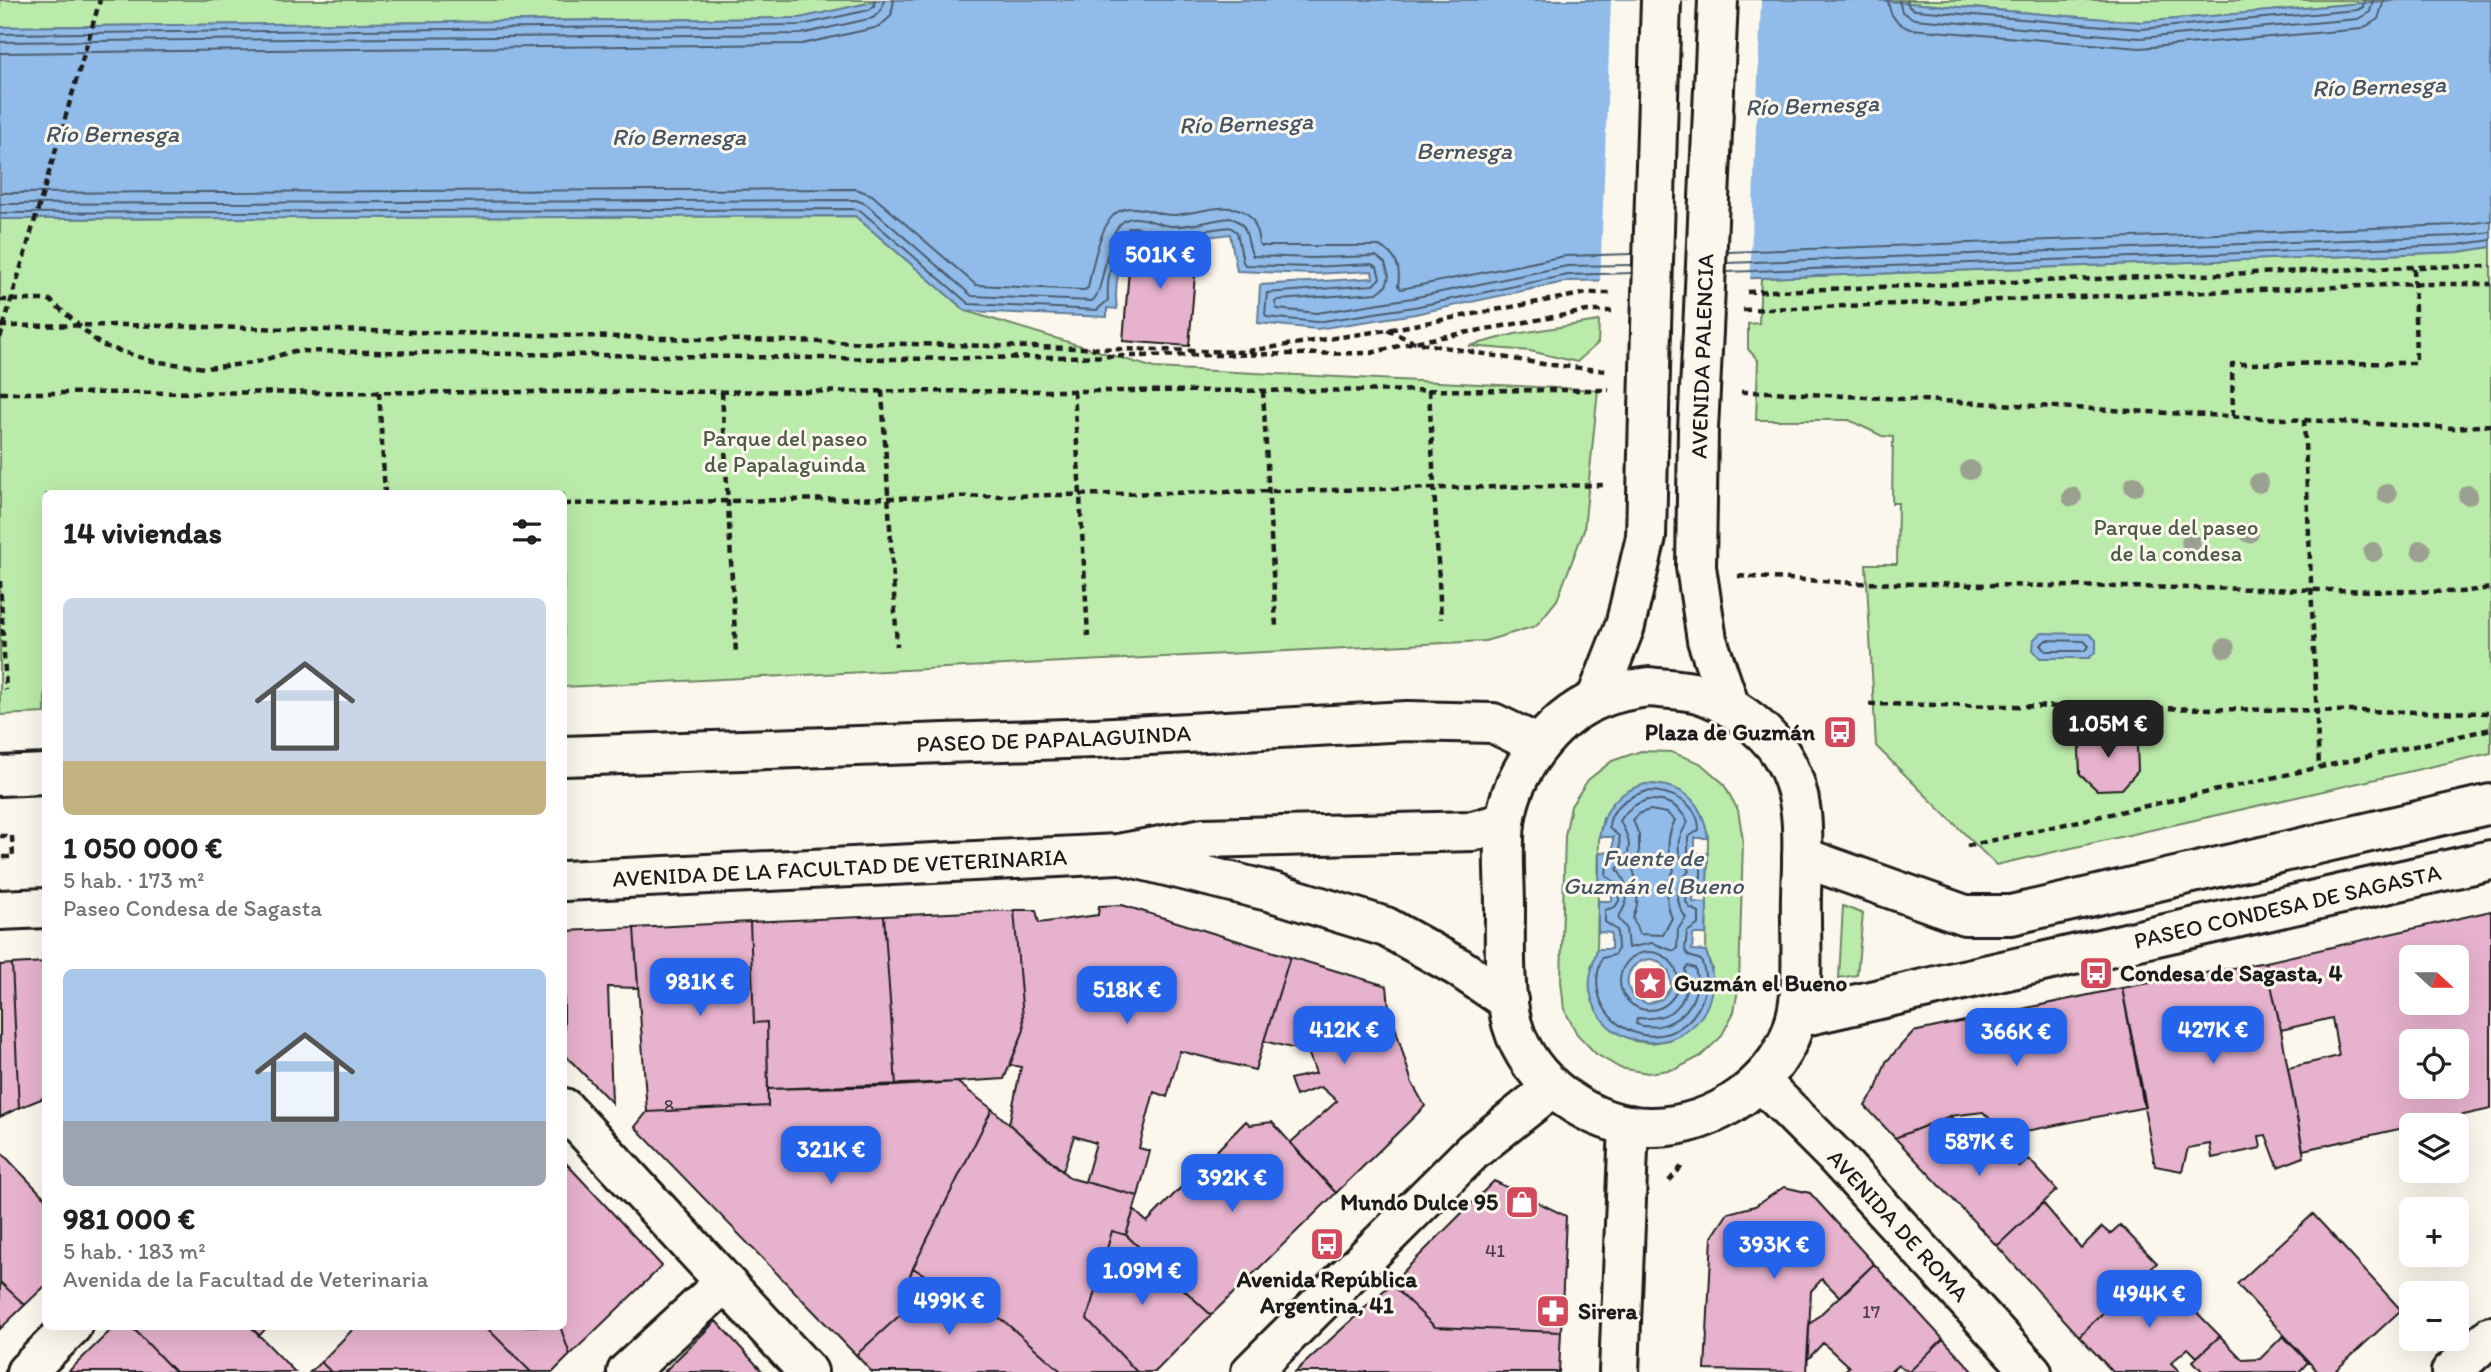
<!DOCTYPE html>
<html lang="es">
<meta charset="utf-8">
<style>
body{margin:0;font-family:Itim,sans-serif;background:#f2f2f2;color:#202124;height:100vh;display:flex;flex-direction:column;font-size:26px;white-space:nowrap}
*{box-sizing:border-box;margin:0}
p{font-size:23px;color:#757577}
.icon{flex:none;width:38px;height:38px;fill:none;stroke:currentColor;stroke-width:2;stroke-linecap:round;stroke-linejoin:round}
.map{position:relative;flex:1;overflow:hidden}
.drawer{position:absolute;left:42px;top:490px;width:525px;height:840px;display:flex;flex-direction:column;background:#fff;border-radius:10px;box-shadow:0 7px 28px #0002}
.drawer>*{flex:none}
.needle{width:46px;rotate:111deg}
.buttons{position:absolute;left:2399px;top:945px;display:grid;gap:14px}
.buttons a{display:grid;place-items:center;width:70px;height:70px;border-radius:10px;background:#fff;box-shadow:0 7px 28px #0002;font-size:35px}
.price{position:absolute;translate:-50% -60px;padding:0 16px;border-radius:14px;background:#2563eb;color:#fff;font-size:23px;line-height:46px;filter:drop-shadow(0 2px 4px #0008)}
.price::after{content:'';position:absolute;left:50%;top:42px;width:21px;height:16px;margin-left:-10px;background:inherit;clip-path:polygon(0 0,100% 0,50% 100%)}
.price.active{background:#222;color:#fff}
ul{padding:0;list-style:none}
li{display:grid;align-content:center;gap:14px;height:371px;padding:0 21px}
li span{display:grid;place-items:center;height:217px;border-radius:10px;color:#555}
li>.icon{margin-inline-start:auto}
span .icon{width:126px;height:126px;fill:#fffc;stroke-width:1}
li b{font-size:30px}
h2{display:flex;justify-content:space-between;align-items:center;height:84px;padding:0 21px;font-size:30px}
.map>svg:first-child{display:block}
.green{fill:#bbebaa;stroke:#6c8463;stroke-width:2;fill-rule:evenodd}
.water{fill:#91bce9;stroke:#627c97;stroke-width:2;fill-rule:evenodd}
.pier{fill:#fbf7ec}
.lines{fill:none;stroke-linecap:round;stroke-linejoin:round}
.shore{stroke:#4b5c6e;stroke-width:2}
.building{fill:#e6b2cd;stroke:#1c1c1c;stroke-width:2;fill-rule:evenodd}
.minor-casing{stroke:#1c1c1c;stroke-width:44}
.major-casing{stroke:#1c1c1c;stroke-width:44}
.path{stroke:#1c1c1c;stroke-width:4.5;stroke-dasharray:7 5;stroke-linecap:butt}
.minor{stroke:#fbf7ec;stroke-width:38}
.major{stroke:#fbf7ec;stroke-width:38}
.major-bridge-casing{stroke:#1c1c1c;stroke-width:44;stroke-linecap:butt}
.path-bridge{stroke:#1c1c1c;stroke-width:4.5;stroke-dasharray:7 5;stroke-linecap:butt}
.major-bridge{stroke:#fbf7ec;stroke-width:38}
.tree{fill:#9ba191}
.labels{text-anchor:middle;dominant-baseline:central;stroke-width:6;stroke-linejoin:round;paint-order:stroke}
.number-label{font-size:19px;fill:#4e4248}
.street-label{font-size:23px;fill:#1c1c1c;stroke:#fbf7ec}
.park-label{font-size:23px;fill:#4c5a47;stroke:#fbf7ec}
.poi-label{font-size:23px;font-weight:bold;fill:#1c1c1c;stroke:#fbf7ec;text-anchor:start}
.water-label{font-size:24px;font-style:italic;fill:#455464;stroke:#fbf7ec}
</style>
<div class="map">
<svg width="2491" height="1372" viewBox="0 0 2491 1372">
<rect width="100%" height="100%" fill="#fbf7ec"/>
<filter id="ink" filterUnits="userSpaceOnUse"><feTurbulence type="fractalNoise" baseFrequency=".0143" numOctaves="2"/><feDisplacementMap in="SourceGraphic" scale="14" xChannelSelector="R" yChannelSelector="G"/><feConvolveMatrix kernelMatrix="1 2 1 2 8 2 1 2 1" color-interpolation-filters="sRGB"/></filter>
<g filter="url(#ink)">
<!-- green -->
<path class="green" d="M0 0H882L800 18 0 27Z
M1873 0H2397L2141 22Z
M855 216 966 311 1154 368 1598 390 1584 530 1557 600 1536 626 1485 641 564 687V494H46L45 713 0 715V219Z
M2491 247V753L1996 865 1876 746 1866 564H1897L1898 503H1892L1893 437 1882 436 1849 420H1756L1758 360 1748 349V324L1759 323 1761 278 2458 252Z
M1599 321 1598 343 1577 362 1530 351 1469 346 1515 334Z
M1641 751 1671 752 1700 763 1723 783 1738 810 1743 840 1739 984 1734 1012 1721 1037 1701 1056 1676 1069 1648 1073 1620 1068 1596 1054 1577 1034 1564 1009 1561 981 1565 836 1571 806 1588 780 1612 761ZM1645 784C1682 784 1703 802 1708 838L1706 952 1712 969 1669 1040 1652 1043 1634 1041 1591 968 1597 951 1599 837 1603 818Z
M1843 906 1863 914 1857 975 1839 978Z"/>
<!-- water -->
<path class="water" d="M882 0H1873L2141 22 2397 0H2491V247L2458 252 1761 278 1569 281 1415 314 1317 329 1258 323 1260 285 1373 278 1372 271 1312 274 1237 271 1230 234 1168 242 1132 234C1121 259 1113 281 1117 309L1107 308V317L966 311 855 216 0 219V27L800 18Z
M2041 633 2089 634 2096 640V651L2089 658H2040L2033 650 2034 639Z
M1645 784C1684 784 1702 800 1708 838H1695V853L1708 854 1707 887H1694L1693 902 1707 903 1706 934H1693L1692 950 1706 951C1709 963 1714 974 1712 987 1704 1058 1602 1061 1590 991 1588 976 1594 963 1597 949H1611V933L1598 932V901H1612V886L1599 885V853L1613 852V837H1599C1605 806 1616 793 1645 784ZM1650 959 1658 961 1669 971 1671 987 1662 999 1648 1004 1634 998C1621 980 1629 962 1650 959Z"/>
<!-- pier -->
<path class="pier" d="M1611 0H1761L1750 282 1600 284Z"/>
<g class="lines">
<!-- shore -->
<path class="shore" d="M1888 0C1889 15 1896 24 1910 29L2140 48 2362 29 2378 19 2384 0
M1899 0 1902 12 1914 19 2140 38 2358 19 2370 12 2373 0
M1907 0 1909 7 1915 10 2140 29 2357 10 2363 7 2364 0
M0 34 801 25 869 10 874 6 875 0
M0 42 801 34 873 18 881 10 884 0
M0 53 802 44 879 27 891 16 894 0
M0 193 856 189 872 195 976 285 1084 290 1088 288C1092 268 1100 225 1116 213 1134 200 1155 216 1174 215 1193 214 1227 202 1243 211 1256 218 1257 231 1259 244L1262 246H1379C1396 254 1401 269 1398 286L1401 289 1565 256 1632 254
M0 204 856 200 866 204 972 296 1092 301C1107 290 1103 227 1128 219 1141 215 1157 225 1171 226 1191 227 1211 220 1230 218 1251 223 1245 242 1253 256L1311 258 1376 256 1385 263 1389 276 1386 286 1377 293 1278 300 1275 302 1277 309 1317 313 1412 298 1567 266 1632 265
M0 213 855 209 861 211 969 304 1097 310 1108 300C1106 279 1114 244 1129 228L1134 227 1169 235 1230 227 1237 232 1243 262 1245 265 1311 267 1371 264 1377 267 1380 278 1373 285 1267 293 1265 314 1267 317 1317 322 1414 307 1568 275 1632 273
M1728 252 2456 225 2491 221
M1727 263 2457 236 2491 232
M1727 272 2457 245 2491 240
M2046 640 2084 641 2089 646 2084 651H2046L2041 645Z
M1647 791C1670 791 1699 802 1699 830L1688 837V853L1691 859 1701 863V877L1688 884 1686 902 1690 908 1699 912V924L1687 932 1685 950 1689 956 1701 960C1707 975 1707 992 1699 1007 1664 1067 1576 1024 1602 958L1614 955 1618 949 1617 930 1605 922V910L1615 907 1619 901 1618 884 1606 876 1607 861 1616 858 1620 852 1619 836 1609 828C1609 808 1629 796 1647 791Z
M1647 800C1666 799 1679 805 1688 822 1675 841 1675 852 1689 871 1674 886 1675 902 1686 918L1678 929 1677 949 1674 951 1652 943 1628 948 1626 928 1618 918C1631 898 1631 888 1617 869 1635 852 1630 839 1620 821 1627 809 1635 804 1647 800Z
M1650 810 1667 813 1675 820C1667 836 1666 853 1674 870 1666 886 1665 902 1672 918L1663 935 1639 934 1633 918 1637 905 1638 888 1633 869 1639 851V835L1633 820 1640 813Z
M1620 981a29 29 0 1 1 58 0a29 29 0 1 1-58 0Z
M1688 966 1695 968C1705 1004 1671 1036 1636 1024L1637 1018C1670 1021 1692 1005 1685 969Z"/>
</g>
<!-- building -->
<path class="building" d="M1132 234 1168 242 1198 239 1189 346 1123 341Z
M2095 731H2119L2137 747 2138 771 2122 789 2097 790 2080 774 2079 749Z
M1122 905 1290 957 1255 1070 1180 1051 1167 1097 1154 1092 1139 1148 1150 1151 1138 1196 1085 1182 1096 1143 1074 1136 1063 1171 1009 1124 1021 1067 1010 1065 1024 1030 1014 910H1036L1039 923 1098 915 1099 906Z
M1014 910 1024 1030 1004 1079 896 1086 884 916Z
M2491 911V1109L2303 1150 2288 1068 2339 1056 2332 1018 2281 1030 2266 962ZM2412 957H2457V1003H2412ZM2412 1041H2457V1087H2412Z
M884 916 896 1086 768 1089 767 1022 754 1023 750 922Z
M750 922 754 1023 767 1022 768 1106 647 1112 634 928Z
M634 928 638 988 608 987 612 1103 564 1054V931Z
M1290 957 1387 986 1389 1007 1412 1083 1425 1106 1336 1193 1290 1143 1337 1101 1321 1087 1296 1096 1290 1079 1316 1073 1308 1052 1264 1041Z
M46 962V1097L19 1108 12 964Z
M2266 962 2281 1030 2304 1157 2278 1167 2266 1135 2259 1136 2261 1148 2212 1158 2210 1144 2188 1148 2182 1171 2155 1166 2122 988Z
M12 964 19 1108 0 1117V965Z
M2122 988 2146 1107 2006 1135 1983 1112 1950 1116 1895 1138 1865 1106 1876 1089 1886 1062 1913 1032Z
M957 1082 992 1109 913 1268 902 1298 909 1307 856 1355 635 1127 647 1112 768 1106V1089Z
M992 1109 1070 1178 1138 1196 1126 1235 1112 1231 1087 1319 1137 1372H1062L1005 1322 913 1268Z
M1950 1116 1989 1159 2002 1149 2020 1167 2029 1159 2057 1190 1997 1246 1895 1138Z
M1246 1121 1250 1125 1272 1122 1336 1193 1211 1315 1126 1235 1134 1210 1147 1222Z
M0 1151 46 1199V1285L25 1305 0 1282Z
M564 1161 662 1266 570 1355 560 1326H564Z
M1494 1181 1566 1216 1561 1332 1435 1327 1391 1284Z
M1784 1187 1810 1193 1874 1264 1840 1297 1822 1279 1811 1291 1807 1372 1705 1370 1712 1237 1728 1213 1755 1206Z
M2043 1203 2081 1248 2102 1227 2110 1234 2120 1225 2157 1263 2129 1286 2123 1278 2107 1293 2115 1301 2079 1336 1997 1246Z
M2313 1214 2401 1310 2334 1372H2318L2237 1284Z
M1112 1231 1126 1235 1211 1315 1155 1372H1137L1087 1319Z
M1874 1264 1943 1339 1909 1372 1898 1365 1890 1372H1843L1849 1367 1823 1343 1807 1360 1809 1325Z
M2152 1267 2220 1336 2197 1357 2188 1348 2171 1363 2180 1372H2113L2079 1336 2115 1301 2123 1312 2139 1295 2129 1286Z
M913 1268 1005 1322 1062 1372H872L856 1355 909 1307 902 1298Z
M0 1282 25 1305 0 1329Z
M1391 1284 1435 1327 1561 1332 1559 1372H1295Z
M716 1321 763 1372H664L678 1358Z
M115 1326H131L175 1372H68Z
M131 1326H250L295 1372H175Z
M250 1326H268L259 1336Z
M356 1326H485L531 1372H331L321 1362Z
M485 1326H560L570 1355 553 1372H531Z
M2220 1336 2243 1360 2260 1359 2283 1336 2308 1362 2299 1372H2203L2193 1361Z
M1943 1339 1974 1372H1909Z
M321 1362 331 1372H310Z"/>
<g class="lines">
<!-- minor casing -->
<g class="minor-casing">
<g id="minor">
<path id="s1" d="M564 756 1095 738 1407 721 1493 723 1539 745"/>
<path d="M0 776 46 774"/>
<path id="s2" d="M1760 1081 1834 1155 2032 1372"/>
<path d="M564 1108 808 1372"/>
<path d="M26 1372 72 1326"/>
<path d="M627 1372 724 1283"/>
<path d="M1251 1372 1473 1151 1552 1088"/>
<path d="M1619 1372 1629 1125"/>
<path d="M2451 1372 2491 1336"/>
</g>
</g>
<!-- major casing -->
<g class="major-casing">
<g id="major">
<path d="M1703 331 1698 429 1696 567 1707 640 1730 707"/>
<path d="M1649 687C1665 689 1682 689 1698 693 1728 702 1764 727 1781 754 1809 798 1802 846 1801 896 1800 934 1805 981 1796 1018 1780 1082 1715 1128 1650 1127 1591 1127 1529 1083 1512 1024 1503 990 1505 944 1505 909 1505 881 1502 851 1505 823 1511 773 1550 720 1596 700 1613 693 1632 689 1649 687Z"/>
<path d="M1596 700 1625 626 1646 537 1651 328"/>
<path d="M1130 857 1272 892 1386 927 1458 967 1508 1001"/>
<path d="M1802 857 1965 915H2011L2491 804"/>
<path id="s3" d="M564 881 1118 854 1204 838 1473 831 1505 822"/>
<path d="M0 910 46 908"/>
<path id="s4" d="M1796 1018 2491 860"/>
</g>
</g>
<!-- path -->
<path class="path" d="M1747 292 2414 267 2491 266
M0 300H50L101 345 152 361 205 368 253 363 294 351 894 359 1371 353 1414 342 1587 311H1612
M1743 310 2414 284H2491
M0 326 125 325 1241 352 1387 330 1587 293H1612
M1387 330 1414 342 1543 364 1608 371
M1429 390 1441 619
M882 391 897 646
M1074 391 1088 636
M1263 391 1276 627
M379 392 385 494
M722 392 736 654
M1741 392H1770L2454 428 2491 425
M0 393 1609 390
M2233 416 2232 364 2416 363 2414 267
M2304 420 2319 768
M564 504 1605 485
M1738 576 1855 583 2460 592 2491 588
M0 581 6 690
M1869 704 2491 713
M0 836H12L13 857H0
M1967 846 2491 729
M1669 1181 1682 1166"/>
<!-- minor -->
<use href="#minor" class="minor"/>
<!-- major -->
<use href="#major" class="major"/>
<!-- major-bridge casing -->
<g class="major-bridge-casing">
<path id="major-bridge" d="M1651 328 1661 0
M1703 331 1718 0"/>
</g>
<!-- path-bridge -->
<path class="path-bridge" d="M0 338 100 0"/>
<!-- major-bridge -->
<use href="#major-bridge" class="major-bridge"/>
</g>
<!-- trees -->
<g class="tree">
<circle cx="1970" cy="470" r="10"/>
<circle cx="2259" cy="483" r="10"/>
<circle cx="2134" cy="486" r="10"/>
<circle cx="2387" cy="494" r="10"/>
<circle cx="2468" cy="495" r="10"/>
<circle cx="2072" cy="497" r="10"/>
<circle cx="2249" cy="533" r="10"/>
<circle cx="2191" cy="542" r="10"/>
<circle cx="2421" cy="550" r="10"/>
<circle cx="2373" cy="552" r="10"/>
<circle cx="2225" cy="648" r="10"/>
</g>
</g>
<!-- icons -->
<defs>
<g id="bus-square" transform="scale(1.75)"><rect x="-9" y="-9" width="18" height="18" rx="4" fill="#d1495b" stroke="#fbf7ec"/><path d="M-5-6H5V4H4V6H2V4H-2V6H-4V4H-5ZM-3.5-4V0h7V-4ZM-3.5 1.2v1.5H-2V1.2ZM2 1.2v1.5H3.5V1.2Z" fill="#fff"/></g>
<g id="sight-square" transform="scale(1.75)"><rect x="-9" y="-9" width="18" height="18" rx="4" fill="#d1495b" stroke="#fbf7ec"/><path d="M0-6L1.8-2.2L6-1.7L2.9 1.2L3.7 5.4L0 3.3L-3.7 5.4L-2.9 1.2L-6-1.7L-1.8-2.2Z" fill="#fff"/></g>
<g id="shop-square" transform="scale(1.75)"><rect x="-9" y="-9" width="18" height="18" rx="4" fill="#d1495b" stroke="#fbf7ec"/><path d="M-5-2.5h2.3a2.7 3.5 0 0 1 5.4 0H5L5.5 6h-11ZM-1.5-2.5h3a1.5 2.3 0 0 0-3 0Z" fill="#fff"/></g>
<g id="pharmacy-square" transform="scale(1.75)"><rect x="-9" y="-9" width="18" height="18" rx="4" fill="#d1495b" stroke="#fbf7ec"/><path d="M-2-6h4v4h4v4h-4v4h-4v-4h-4v-4h4Z" fill="#fff"/></g>
</defs>
<g fill-rule="evenodd">
<use href="#bus-square" x="1840" y="732"/>
<use href="#bus-square" x="2096" y="973"/>
<use href="#sight-square" x="1650" y="983"/>
<use href="#shop-square" x="1522" y="1202"/>
<use href="#bus-square" x="1327" y="1244"/>
<use href="#pharmacy-square" x="1553" y="1311"/>
</g>
<g class="labels">
<!-- number labels -->
<g class="number-label">
<text x="669" y="1105">8</text>
<text x="1495" y="1250">41</text>
<text x="1871" y="1311">17</text>
</g>
<!-- street labels -->
<g class="street-label">
<text transform="translate(1702 356) rotate(-88)">AVENIDA PALENCIA</text>
<text stroke="none"><textPath href="#s1" startOffset="490">PASEO DE PAPALAGUINDA</textPath></text>
<text stroke="none"><textPath href="#s3" startOffset="276">AVENIDA DE LA FACULTAD DE VETERINARIA</textPath></text>
<text stroke="none"><textPath href="#s4" startOffset="504">PASEO CONDESA DE SAGASTA</textPath></text>
<text stroke="none"><textPath href="#s2" startOffset="200">AVENIDA DE ROMA</textPath></text>
</g>
<!-- park labels -->
<g class="park-label">
<text x="785" y="438">Parque del paseo<tspan x="785" dy="26">de Papalaguinda</tspan></text>
<text x="2176" y="527">Parque del paseo<tspan x="2176" dy="26">de la condesa</tspan></text>
</g>
<!-- poi labels -->
<g class="poi-label">
<text x="1815" y="732" text-anchor="end">Plaza de Guzmán</text>
<text x="2120" y="973">Condesa de Sagasta, 4</text>
<text x="1674" y="983">Guzmán el Bueno</text>
<text x="1498" y="1202" text-anchor="end">Mundo Dulce 95</text>
<text x="1327" y="1279" text-anchor="middle">Avenida República<tspan x="1327" dy="26">Argentina, 41</tspan></text>
<text x="1578" y="1311">Sirera</text>
</g>
<!-- water labels -->
<g class="water-label">
<text transform="translate(2379 86) rotate(-2)">Río Bernesga</text>
<text transform="translate(1812 105) rotate(-2)">Río Bernesga</text>
<text transform="translate(1246 123) rotate(-2)">Río Bernesga</text>
<text x="112" y="133">Río Bernesga</text>
<text x="679" y="136">Río Bernesga</text>
<text x="1464" y="150">Bernesga</text>
<text x="1653" y="857">Fuente de<tspan x="1653" dy="28">Guzmán el Bueno</tspan></text>
</g>
</g>
</svg>
<div class="buttons">
<a><svg class="needle" viewBox="-14 -14 28 28"><path d="M0-13l5 13h-10z" fill="#e53935"/><path d="M0 13l5-13h-10z" fill="#757577"/></svg></a>
<a><svg class="icon" aria-label="locate" viewBox="0 0 24 24"><circle cx="12" cy="12" r="6"/><path d="M12 2v4M12 18v4M2 12h4M18 12h4"/></svg></a>
<a><svg class="icon" aria-label="layers" viewBox="0 0 24 24"><path d="M12 4l9 5-9 5-9-5zM3 14l9 5 9-5"/></svg></a>
<a>+</a>
<a>−</a>
</div>
<b class="price" style="left:1160px;top:291px">501K €</b>
<b class="price active" style="left:2108px;top:760px">1.05M €</b>
<b class="price" style="left:700px;top:1018px">981K €</b>
<b class="price" style="left:1127px;top:1026px">518K €</b>
<b class="price" style="left:1344px;top:1066px">412K €</b>
<b class="price" style="left:2213px;top:1066px">427K €</b>
<b class="price" style="left:2016px;top:1068px">366K €</b>
<b class="price" style="left:1979px;top:1178px">587K €</b>
<b class="price" style="left:831px;top:1186px">321K €</b>
<b class="price" style="left:1232px;top:1214px">392K €</b>
<b class="price" style="left:1774px;top:1281px">393K €</b>
<b class="price" style="left:1142px;top:1307px">1.09M €</b>
<b class="price" style="left:2149px;top:1330px">494K €</b>
<b class="price" style="left:949px;top:1337px">499K €</b>
<section class="drawer">
<h2>14 viviendas<svg class="icon" aria-label="filters" viewBox="0 0 24 24"><path d="M4 7h16M4 17h16"/><circle cx="9" cy="7" r="2"/><circle cx="15" cy="17" r="2"/></svg></h2>
<ul>
<li><span style="background:linear-gradient(#c9d6e8 75%,#c2b280 0)"><svg class="icon" aria-label="home" viewBox="0 0 24 24"><path d="M3 11l9-7 9 7M6 9v11h12V9"/></svg></span><div><b>1 050 000 €</b><p>5 hab. · 173 m²</p><p>Paseo Condesa de Sagasta</p></div></li>
<li><span style="background:linear-gradient(#a9c7e8 70%,#9aa5b1 0)"><svg class="icon" aria-label="home" viewBox="0 0 24 24"><path d="M3 11l9-7 9 7M6 9v11h12V9"/></svg></span><div><b>981 000 €</b><p>5 hab. · 183 m²</p><p>Avenida de la Facultad de Veterinaria</p></div></li>
</ul>
</section>
</div>
